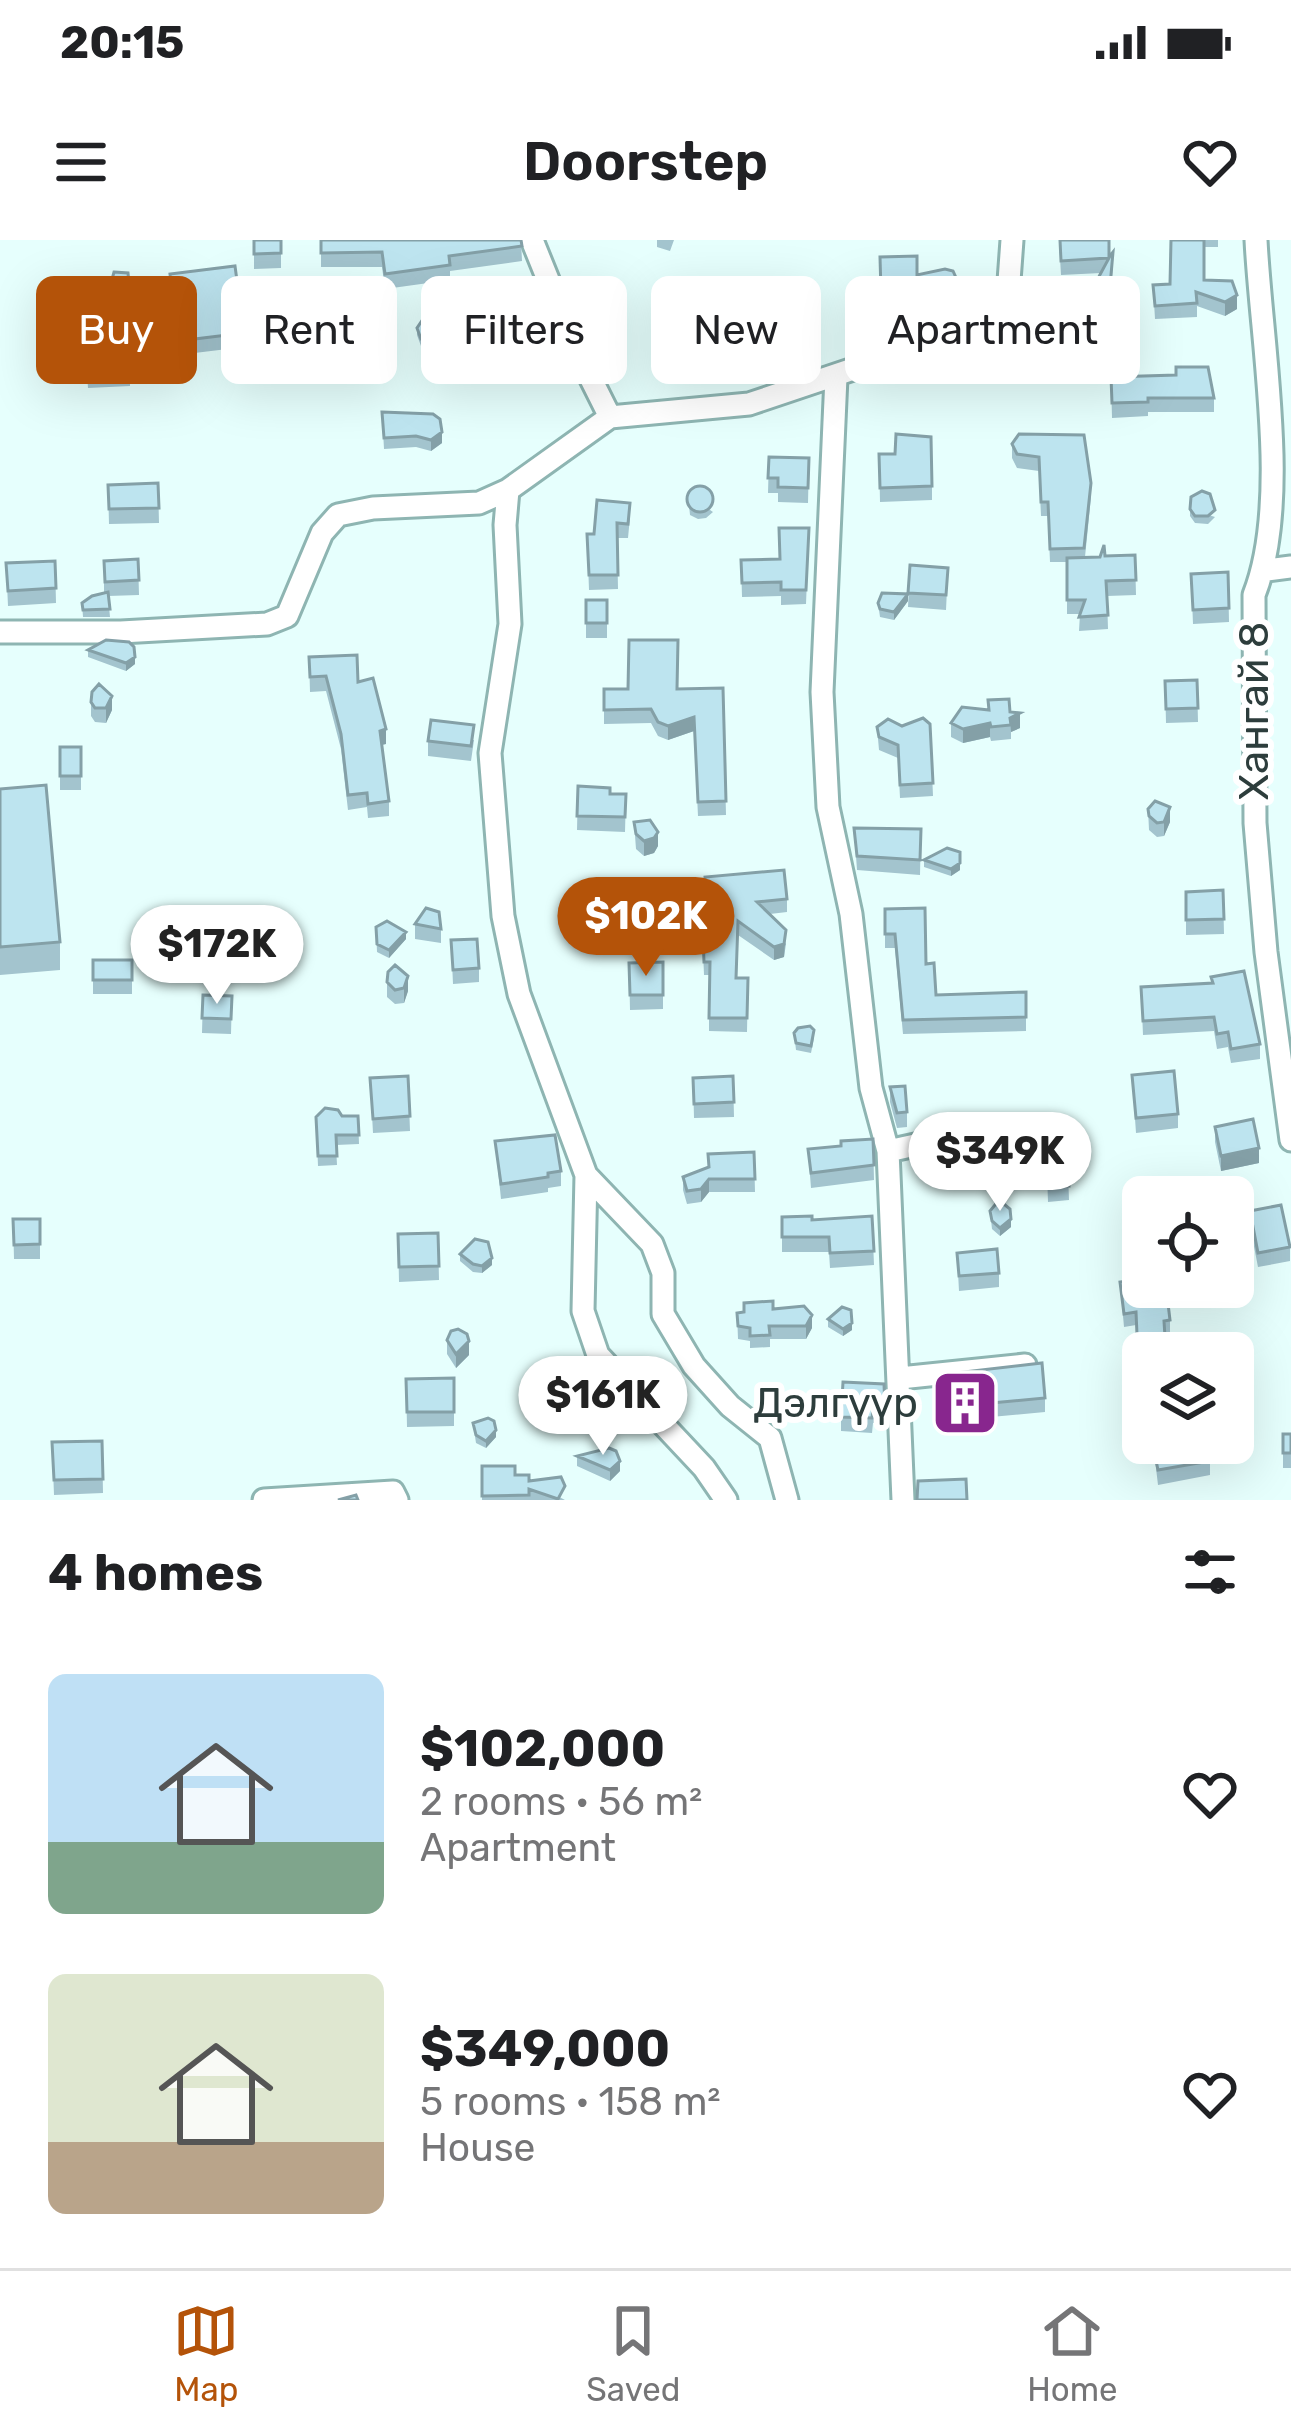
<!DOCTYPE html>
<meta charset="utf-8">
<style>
body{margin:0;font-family:Rubik,sans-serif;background:#f6f6f6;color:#202124;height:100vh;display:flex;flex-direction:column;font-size:45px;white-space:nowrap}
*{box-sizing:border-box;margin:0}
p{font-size:39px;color:#757577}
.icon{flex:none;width:66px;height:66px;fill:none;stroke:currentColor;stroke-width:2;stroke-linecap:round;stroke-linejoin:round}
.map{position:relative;height:1260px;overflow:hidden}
.panel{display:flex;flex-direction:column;background:#fff;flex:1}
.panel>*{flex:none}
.top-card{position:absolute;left:36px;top:36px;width:1221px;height:108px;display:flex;gap:24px}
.fabs{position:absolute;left:1122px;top:936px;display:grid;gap:24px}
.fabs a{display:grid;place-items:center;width:132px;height:132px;border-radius:18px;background:#fff;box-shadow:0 12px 48px #0002;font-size:60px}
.price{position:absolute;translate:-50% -102px;padding:0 27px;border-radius:42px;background:#fff;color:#222;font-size:39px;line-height:78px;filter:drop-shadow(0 3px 6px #0008)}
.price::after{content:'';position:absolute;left:50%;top:72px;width:36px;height:27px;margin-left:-18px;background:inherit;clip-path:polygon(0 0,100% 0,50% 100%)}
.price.on{background:#b45309;color:#fff}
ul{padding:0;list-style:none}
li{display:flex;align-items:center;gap:36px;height:300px;padding:0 48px}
li span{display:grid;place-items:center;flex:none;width:336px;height:240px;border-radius:18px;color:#555}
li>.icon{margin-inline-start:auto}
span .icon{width:144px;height:144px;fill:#fffc;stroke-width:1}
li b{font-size:51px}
h2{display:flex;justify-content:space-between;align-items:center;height:144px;padding:0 48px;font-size:51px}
.pill{padding:0 42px;border-radius:18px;background:#fff;box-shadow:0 12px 48px #0002;font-size:42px;line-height:108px}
.pill.on{background:#b45309;color:#fff}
.status{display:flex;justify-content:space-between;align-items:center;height:84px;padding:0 60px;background:#fff;direction:ltr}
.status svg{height:33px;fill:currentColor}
header{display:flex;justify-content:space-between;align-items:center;height:156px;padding:0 48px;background:#fff;font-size:54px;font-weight:600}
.menu{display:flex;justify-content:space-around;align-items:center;height:168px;border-top:3px solid #e0e0e0;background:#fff;font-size:33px;color:#757577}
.menu a{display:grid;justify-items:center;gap:6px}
.menu .on{color:#b45309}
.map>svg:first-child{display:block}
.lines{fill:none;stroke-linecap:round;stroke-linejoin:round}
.street-casing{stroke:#8eb5b2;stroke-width:27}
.street{stroke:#fff;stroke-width:21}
.wall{fill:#a3c4ce}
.shaded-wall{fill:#84a0a7}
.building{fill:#bde4ef;stroke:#84a0a7;stroke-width:3}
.labels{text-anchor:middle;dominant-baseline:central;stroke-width:12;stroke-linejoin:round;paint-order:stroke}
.street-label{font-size:42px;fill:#2d3d3c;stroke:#fff}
.poi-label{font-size:42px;fill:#2d3d3c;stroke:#fff;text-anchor:end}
</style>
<div class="status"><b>20:15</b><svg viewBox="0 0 49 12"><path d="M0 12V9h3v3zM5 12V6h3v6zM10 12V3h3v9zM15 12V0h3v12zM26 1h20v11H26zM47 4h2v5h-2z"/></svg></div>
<header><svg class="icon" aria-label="menu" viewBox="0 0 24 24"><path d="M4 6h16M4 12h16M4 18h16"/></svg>Doorstep<svg class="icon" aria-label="heart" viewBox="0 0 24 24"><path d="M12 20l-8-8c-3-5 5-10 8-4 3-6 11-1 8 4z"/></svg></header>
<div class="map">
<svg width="1291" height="1260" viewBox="0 0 1291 1260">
<rect width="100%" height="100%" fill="#e6fffd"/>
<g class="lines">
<!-- street casing -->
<g class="street-casing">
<path id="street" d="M532 0 576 109 610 177
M1256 0C1261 103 1291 261 1254 355L1255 583 1266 712 1291 900
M836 137 822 452 828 567 851 674 871 848 888 911 903 1260
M508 250 505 285 510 384 490 513 503 676 519 754 586 935 583 1071 598 1115 704 1228 726 1260
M1267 330 1291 327
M0 392H121L267 384 287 376 322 293 338 275 373 268 479 263 508 250 610 177 749 164 880 120 954 113 1005 96 1012 0
M888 911 929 902 999 898
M586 935 652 1004 663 1033V1074L694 1126 730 1166 770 1198 787 1260
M900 1138 1025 1125
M264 1260 393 1252 397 1260"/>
</g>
<!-- street -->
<use href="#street" class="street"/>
</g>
<!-- wall -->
<path class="wall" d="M254 0H281V28L254 29Z
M321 0H521L522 21 450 31V40L385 49 382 27H321Z
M657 0H674L670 11 657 7Z
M1059 0 1109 17 1113 25 1109 72 1098 80 1089 69V55L1101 33 1061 35Z
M1171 0H1218V7H1204V40L1237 69 1225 76 1197 66V77L1155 79 1153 45 1170 44Z
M880 17 917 35 958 55 951 64 881 65Z
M128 33 130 61H108V54Z
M170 34 244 93V107L178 115Z
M770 62 766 110 748 109 747 93 725 100 718 99 712 89V77Z
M417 88 441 106 427 110 421 106 417 95Z
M85 102 130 132V146L88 148Z
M463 109 517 130 505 140 464 138Z
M1111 137 1214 158V172H1148V176L1112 178Z
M382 172 442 203 431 211 416 207 384 209Z
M1019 194 1091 257 1085 317 1135 315 1136 355 1107 356 1108 389 1079 391 1080 374H1067V322H1050L1048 276H1041L1039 231 1017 228 1012 218V204Z
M879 214 932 246V260L880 262Z
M769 217 809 218 808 263 778 262V253H768Z
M158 243 159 283 109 284 108 245Z
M688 255 713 272 706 278 698 279 690 275Z
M1190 269 1215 277 1208 284 1195 283 1190 276Z
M630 277 628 298H617L618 349 589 350 587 294H594Z
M809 288 806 364 781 365V356L742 357 741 320 780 319Z
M138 319 139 355 108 356 110 377H83L82 363 104 353V321Z
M55 321 56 363 8 366 6 323Z
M910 325 948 328 946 370 908 367Z
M1228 332 1229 382 1193 384 1191 334Z
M586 360H607V398H586Z
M908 361 894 380 880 377 878 363Z
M88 410 135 424 126 431 88 417Z
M309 417 358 442 386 504 382 505 389 561V576L368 578 367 567 348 570 341 509 326 451 310 452Z
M1197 440 1198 482 1166 483 1165 441Z
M723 448 726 575 698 576 694 491 668 500 658 496 651 483 604 484V449Z
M91 462 112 470 106 483 95 482 91 476Z
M1010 472 1020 488 1011 492V499L991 501 990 497 963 503 951 497V483Z
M930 484 933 556 900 558 898 518 879 510 877 487Z
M474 500 471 521 428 516V501Z
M60 507H81V550H60Z
M578 546 610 554H626L625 592 577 590Z
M0 549 60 702V730L0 735Z
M1148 569 1170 582 1164 596 1157 597 1149 590Z
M634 582 658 606 654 613 644 616 636 609Z
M854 588 921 589 920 635 857 630Z
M924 620 960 630 951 636 924 627Z
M705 637 787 659V672L770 674 786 704 784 717 774 720 738 695 737 738H748L747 792 709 791V735H704L703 710 708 697Z
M620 644 652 687 645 704 636 710 621 683Z
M1223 650 1224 694 1186 695V652Z
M885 669 926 724 936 755 1026 752V791L903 794 895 708H885Z
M415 684 441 689V703L415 699Z
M376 687 406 699 389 718 377 712Z
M451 700 479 728V742L453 744Z
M93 720H132V754H93Z
M663 722V769L630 770 629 723Z
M1211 737 1260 804V819L1231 823 1228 807 1217 809 1214 791 1143 795 1141 747 1211 743Z
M387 742 408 751 404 763 395 764 387 757Z
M203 755 232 756 231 794 202 793Z
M794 793 814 798 811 813 796 810Z
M1132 835 1178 874V888L1136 893Z
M408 836 410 891 373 893 370 838Z
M733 836 734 877 694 878 693 838Z
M890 847 907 872V887L897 888 890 862Z
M358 876 359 904 336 905 337 925 318 926 316 877Z
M1014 876 1039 890 1033 911H1015Z
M1215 887 1259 923 1221 931 1215 902Z
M873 899 874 940 811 948 808 909 841 906Z
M495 901 561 931V946L548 948V952L501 959Z
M995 901 996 942 947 943 946 902Z
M1046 904H1067L1069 960 1048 962Z
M754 912 755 952H709L701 962 687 964 683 950V937Z
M990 971 1011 987 1000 996 992 989Z
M1250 971 1290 1007V1021L1258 1027 1250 986Z
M872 976 874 1025 830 1028 829 1012H782V977L812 980Z
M13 979H40V1019H14Z
M438 993 439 1040 399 1042 398 994Z
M957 1013 999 1033V1047L959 1051Z
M460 1014 492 1025 482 1033 473 1032 460 1021Z
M1120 1042 1170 1080V1093L1165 1094 1143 1113V1130H1138L1136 1085 1124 1087Z
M773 1069 812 1088 806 1099H770V1107L750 1108V1101L738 1099 737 1073Z
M828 1079 852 1090 843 1096 828 1087Z
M447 1100 469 1115 456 1128 447 1114Z
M946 1134 1045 1158V1172L948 1181Z
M454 1138V1186L407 1187 406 1139Z
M884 1144 885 1183H873L872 1193 841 1191V1177Z
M473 1183 496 1197 486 1208 476 1203Z
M1283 1194H1291V1228H1283Z
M102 1201 103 1253 54 1255 52 1202Z
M1154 1211 1210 1221V1235L1158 1245Z
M577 1216 620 1231 610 1241 577 1226Z
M482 1226 529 1241 565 1260H482Z"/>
<!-- shaded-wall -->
<path class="shaded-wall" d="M1113 12 1109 72 1098 80V66Z
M958 42V55L951 64V52Z
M1237 55V69L1225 76V62Z
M747 80V93L725 100V88Z
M539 89V96L521 106V99Z
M441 98V106L427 110V103Z
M517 120V130L505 140V130Z
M442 192V203L431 211V200Z
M908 354V361L894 380V372Z
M135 417V424L126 431V423Z
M112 456V470L106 483V468Z
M1020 473V488L1011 492 1010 478Z
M694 477V491L668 500V486Z
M990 483V497L963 503V489Z
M386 489V504L380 505V491Z
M1170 567V582L1164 596V582Z
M658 592V606L654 613 644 616V601Z
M960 623V630L951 636V629Z
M652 675V687L645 704 636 710V697Z
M786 690 784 717 774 720V707Z
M406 692V699L389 718V710Z
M408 736V751L404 763V748Z
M1039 876V890L1033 911V896Z
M1259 908V923L1221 931V916Z
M709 939V952L701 962V949Z
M1011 979V987L1000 996V988Z
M492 1018V1025L482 1033V1026Z
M812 1075V1088L806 1099V1086Z
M852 1083V1090L843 1096V1089Z
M469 1101V1115L456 1128V1114Z
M496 1190V1197L486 1208V1201Z
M620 1221V1231L610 1241V1230Z"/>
<!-- building -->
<path class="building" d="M254 0H281V13L254 14Z
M321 0H521L522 6 449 16 450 25 385 34 382 12 321 13Z
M1060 0H1109V17L1113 12 1109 58 1098 66 1089 55 1109 18 1061 21Z
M1171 0H1204V40L1232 41 1237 55 1225 62 1196 52 1197 63 1155 66 1153 45 1170 44Z
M917 16V35L945 29 953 31 958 42 951 52H881L880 17Z
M235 26 244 93 178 101 170 34Z
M114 32 128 33 130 54H108Z
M746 47 770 50 766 98 748 96 747 80 725 88 718 86 712 77 714 69 724 64 747 70Z
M525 75 535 77 539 89 521 99 518 82Z
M423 79 438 81 441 98 427 103 421 99 417 88Z
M127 85 130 132 88 134 85 87Z
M513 103 517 120 505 130 464 128 463 109Z
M1176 127H1208L1214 158H1148V162L1112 163 1111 137 1176 135Z
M382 172 433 174 440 179 442 192 431 200 416 196 384 198Z
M896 194 931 197 932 246 880 248 879 214H895Z
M1019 194 1084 195 1091 243 1084 308 1050 309 1048 262H1041L1039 217 1017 214 1012 204Z
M769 217 809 218 808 248 778 247V238H768Z
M158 243 159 268 109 269 108 245Z
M687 259a13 13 0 1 1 26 0a13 13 0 1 1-26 0Z
M1202 251 1210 254 1215 270 1208 276H1195L1190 269 1191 257Z
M597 260 630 263 628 284 617 283 618 335H589L587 294H594Z
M779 288H809L806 350H781V342L742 343 741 320 780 319Z
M1104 305 1105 316 1135 315 1136 340 1106 341 1108 375 1079 377 1085 360H1067V318L1100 317Z
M138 319 139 340 105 342 104 321Z
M55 321 56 348 8 351 6 323Z
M910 325 948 328 946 355 908 353Z
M1228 332 1229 368 1193 370 1191 334Z
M108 352 110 369 83 370 82 363 92 356Z
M882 353 908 354 894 372 880 369 878 363Z
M586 360H607V383H586Z
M106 400 129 402 134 407 135 417 126 423 88 410Z
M629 400H678L677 449 723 448 726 561 698 562 694 477 668 486 658 482 651 469 604 470V449H628Z
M357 415 358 442 373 438 386 489 380 491 389 561 368 564 367 553 348 555 341 494 326 436 310 437 309 417Z
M1197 440 1198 468 1166 469 1165 441Z
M99 444 112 456 106 468H95L91 462 92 452Z
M1009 459 1010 472 1020 473 1010 478 1011 485 991 487 990 483 963 489 951 483 962 467 989 470 988 460Z
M923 478 930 484 933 543 900 545 898 505 879 497 877 487 888 479 902 486Z
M431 480 474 485 471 506 428 501Z
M60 507H81V536H60Z
M46 545 60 702 0 707V549Z
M578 546 610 548V554H626L625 577 577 576Z
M1155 561 1170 567 1164 582 1157 583 1149 576 1148 569Z
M650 580 658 592 654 598 644 601 636 594 634 582Z
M854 588 921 589 920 620 857 616Z
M947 608 960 612V623L951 629 924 620Z
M784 630 787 659 757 662 786 690 784 704 774 707 738 681 736 738H748L747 778H709L710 722H704L703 697H709L705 637Z
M652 643V675L645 691 636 697 621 671 620 644Z
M1223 650 1224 679 1186 680V652Z
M426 668 439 672 441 689 415 684Z
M925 668 926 724 934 723 936 755 1026 752V777L903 780 895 694H885V669Z
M387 681 406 692 389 710 377 704 376 687Z
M477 699 479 728 453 730 451 700Z
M93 720H132V740H93Z
M663 722V755H630L629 723Z
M395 725 408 736 404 748 395 750 387 742 388 732Z
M1244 731 1260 804 1231 809 1228 792 1217 794 1214 777 1143 781 1141 747 1213 743 1211 737Z
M203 755 232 756 231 779 202 778Z
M810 786 814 790 811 806 796 803 794 793 798 788Z
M1174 831 1178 874 1136 878 1132 835Z
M408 836 410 876 373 879 370 838Z
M733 836 734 862 694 864 693 838Z
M905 846 907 872 897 873 890 847Z
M325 868 338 870 342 876H358L359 895H336L337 916H318L316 877Z
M1014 876H1039L1033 896H1015Z
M1253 879 1259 908 1221 916 1215 887Z
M555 895 561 931 548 933V937L501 944 495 901Z
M873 899 874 925 811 933 808 909 841 906V901Z
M995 901 996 927 947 928 946 902Z
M1046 904H1067L1069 946 1048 947Z
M754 912 755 939H709L701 949 687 951 683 937 709 927 708 914Z
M999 960 1010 969 1011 979 1000 988 992 981 990 971Z
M1281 965 1290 1007 1258 1013 1250 971Z
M812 976V980L872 976 874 1011 830 1013 829 997H782V977Z
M13 979H40V1004L14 1005Z
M438 993 439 1026 399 1027 398 994Z
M475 999 488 1002 492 1018 482 1026 473 1024 460 1014Z
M997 1009 999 1033 959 1036 957 1013Z
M1143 1039V1047H1166L1170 1080 1164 1081 1166 1113H1143V1117H1138L1136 1072 1124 1074 1120 1042Z
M773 1061V1069L804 1066 812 1075 806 1086H769L770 1095 750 1096V1088L738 1086 737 1073 744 1072V1063Z
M842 1067 851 1070 852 1083 843 1089 828 1079Z
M458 1089 467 1094 469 1101 456 1114 447 1100 451 1091Z
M1042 1123 1045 1158 948 1167 946 1134Z
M454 1138V1172H407L406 1139Z
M843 1142 884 1144 885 1168H873L872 1178 841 1177Z
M488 1178 494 1181 496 1190 486 1201 476 1195 473 1183Z
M1283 1194H1291V1213H1283Z
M102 1201 103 1239 54 1240 52 1202Z
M1198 1203H1207L1210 1221 1158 1230 1154 1211Z
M609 1208 616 1211 620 1221 610 1230 577 1216Z
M482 1226H515V1235H529V1241L561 1237 565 1246 558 1259 529 1249V1255L482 1256Z
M966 1239 967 1260H917L918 1241Z
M356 1255 358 1260H338Z"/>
<!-- icons -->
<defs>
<g id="building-square" transform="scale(3.45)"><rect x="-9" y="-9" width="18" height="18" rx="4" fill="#88268e" stroke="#fff"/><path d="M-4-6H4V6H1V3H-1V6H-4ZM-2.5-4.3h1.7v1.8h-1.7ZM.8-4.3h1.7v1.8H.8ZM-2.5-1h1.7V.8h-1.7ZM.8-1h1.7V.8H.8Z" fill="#fff"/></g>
</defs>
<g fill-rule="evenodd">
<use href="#building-square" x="965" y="1163"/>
</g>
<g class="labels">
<!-- street labels -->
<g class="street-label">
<text transform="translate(1254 471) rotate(-90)">Хангай 8</text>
</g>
<!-- poi labels -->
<g class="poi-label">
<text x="918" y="1163">Дэлгүүр</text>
</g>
</g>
</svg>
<div class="fabs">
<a><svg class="icon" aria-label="locate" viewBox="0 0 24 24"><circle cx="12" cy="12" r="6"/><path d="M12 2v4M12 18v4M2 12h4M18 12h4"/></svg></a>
<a><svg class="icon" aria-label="layers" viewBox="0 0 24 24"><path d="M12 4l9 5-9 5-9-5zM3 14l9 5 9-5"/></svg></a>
</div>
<b class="price on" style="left:646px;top:739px">$102K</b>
<b class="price" style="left:217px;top:767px">$172K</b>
<b class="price" style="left:1000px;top:974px">$349K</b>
<b class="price" style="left:603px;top:1218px">$161K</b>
<div class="top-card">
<a class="pill on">Buy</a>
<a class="pill">Rent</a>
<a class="pill">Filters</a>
<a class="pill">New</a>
<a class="pill">Apartment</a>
</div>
</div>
<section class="panel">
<h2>4 homes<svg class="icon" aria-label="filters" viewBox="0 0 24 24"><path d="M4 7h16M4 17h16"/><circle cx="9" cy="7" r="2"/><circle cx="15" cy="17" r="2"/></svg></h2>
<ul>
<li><span style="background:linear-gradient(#bfe0f5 70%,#7fa58c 0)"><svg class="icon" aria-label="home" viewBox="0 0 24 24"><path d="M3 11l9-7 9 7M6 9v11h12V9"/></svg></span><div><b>$102,000</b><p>2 rooms · 56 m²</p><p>Apartment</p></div><svg class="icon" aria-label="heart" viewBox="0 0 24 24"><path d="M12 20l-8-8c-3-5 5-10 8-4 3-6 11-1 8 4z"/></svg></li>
<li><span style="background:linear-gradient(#dfe7d0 70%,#b9a48a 0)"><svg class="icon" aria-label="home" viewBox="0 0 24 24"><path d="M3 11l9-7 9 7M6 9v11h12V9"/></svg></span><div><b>$349,000</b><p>5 rooms · 158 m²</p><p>House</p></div><svg class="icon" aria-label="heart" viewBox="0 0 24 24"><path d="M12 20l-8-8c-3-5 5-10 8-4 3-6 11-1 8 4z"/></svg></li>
</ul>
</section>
<nav class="menu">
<a class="on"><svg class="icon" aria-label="map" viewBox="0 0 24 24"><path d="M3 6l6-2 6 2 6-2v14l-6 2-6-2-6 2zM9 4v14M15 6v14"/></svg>Map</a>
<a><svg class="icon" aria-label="saved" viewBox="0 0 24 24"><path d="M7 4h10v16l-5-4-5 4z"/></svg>Saved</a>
<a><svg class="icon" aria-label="home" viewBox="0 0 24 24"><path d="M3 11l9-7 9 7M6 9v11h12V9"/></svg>Home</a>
</nav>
